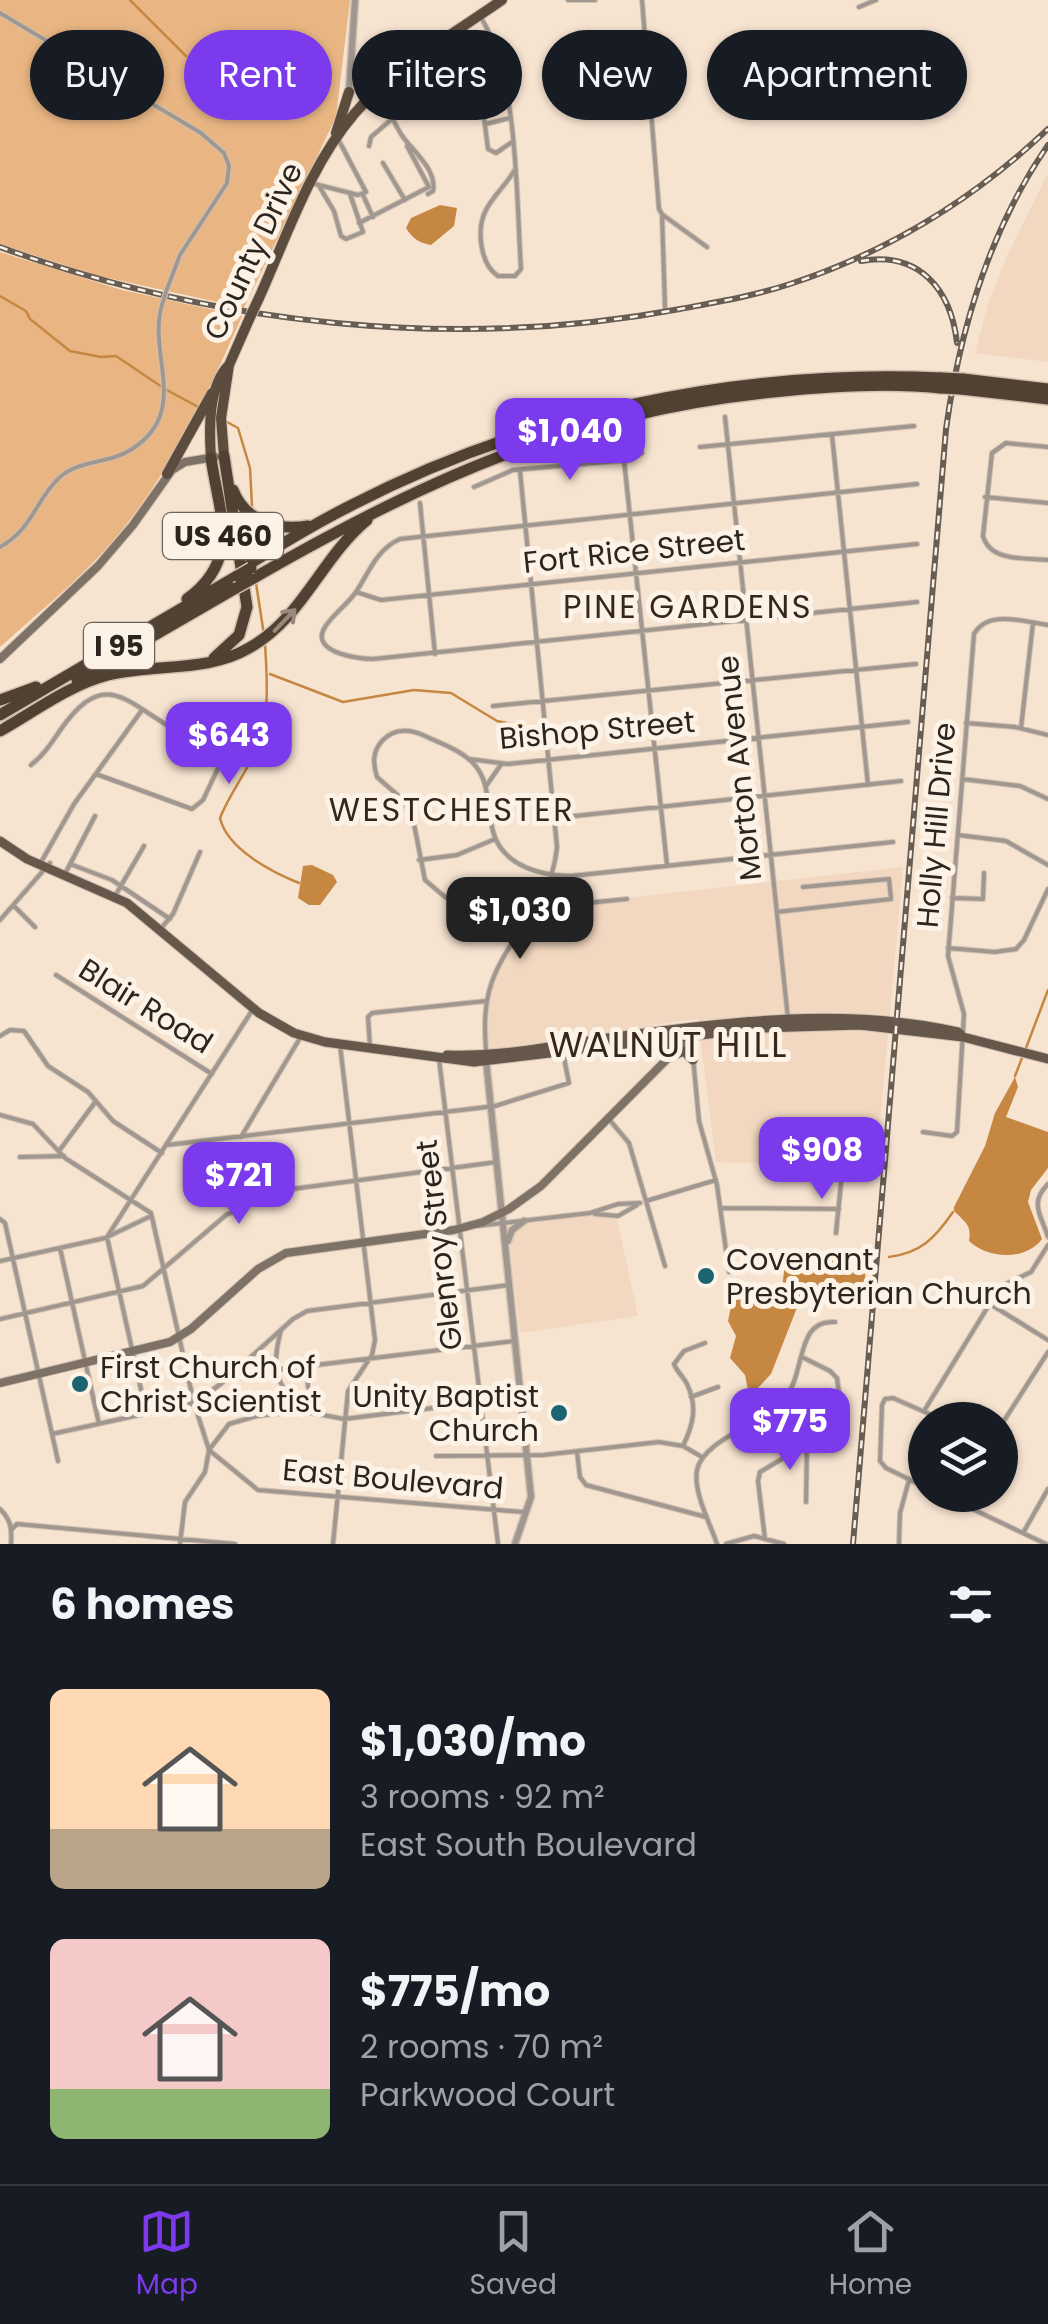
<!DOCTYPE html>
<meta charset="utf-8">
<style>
body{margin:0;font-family:Poppins,sans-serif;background:#20242c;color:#f1f3f6;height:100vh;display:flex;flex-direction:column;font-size:38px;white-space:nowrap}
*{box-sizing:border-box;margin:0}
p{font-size:32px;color:#9ea1a6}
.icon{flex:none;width:55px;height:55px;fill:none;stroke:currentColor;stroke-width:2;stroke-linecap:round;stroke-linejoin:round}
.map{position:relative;height:1544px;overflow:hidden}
.details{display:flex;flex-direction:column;background:#171b24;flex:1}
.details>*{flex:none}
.banner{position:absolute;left:30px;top:30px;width:990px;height:90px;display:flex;gap:20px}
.controls{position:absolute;left:908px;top:1402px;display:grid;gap:20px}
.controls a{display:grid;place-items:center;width:110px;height:110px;border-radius:50%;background:#171b24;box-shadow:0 2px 8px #0004;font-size:50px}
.price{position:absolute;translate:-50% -85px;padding:0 22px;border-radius:20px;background:#7c3aed;color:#fff;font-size:32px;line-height:65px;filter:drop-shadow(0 2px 5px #0008)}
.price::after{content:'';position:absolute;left:50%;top:60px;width:30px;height:22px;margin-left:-15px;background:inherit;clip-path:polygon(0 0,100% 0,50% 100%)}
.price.on{background:#222;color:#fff}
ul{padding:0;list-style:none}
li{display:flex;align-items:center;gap:30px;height:250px;padding:0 50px}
li span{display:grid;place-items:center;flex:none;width:280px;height:200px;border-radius:15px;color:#555}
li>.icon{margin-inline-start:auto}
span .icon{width:120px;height:120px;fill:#fffc;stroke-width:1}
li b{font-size:42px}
h2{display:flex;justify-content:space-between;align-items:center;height:120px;padding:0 50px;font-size:42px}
.tag{padding:0 35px;border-radius:45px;background:#171b24;box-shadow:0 2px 8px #0004;font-size:35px;line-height:90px}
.tag.on{background:#7c3aed;color:#fff}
.menu{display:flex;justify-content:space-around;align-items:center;height:140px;border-top:2px solid #363941;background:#171b24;font-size:28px;color:#9ea1a6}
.menu a{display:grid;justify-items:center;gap:5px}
.menu .on{color:#7c3aed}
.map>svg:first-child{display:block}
.built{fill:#f2d8c0}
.green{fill:#e8b583}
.water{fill:#c68743}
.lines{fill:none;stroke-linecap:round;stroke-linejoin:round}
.stream{stroke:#c68743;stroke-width:2.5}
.minor-casing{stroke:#d2c1b0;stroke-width:6}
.tertiary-casing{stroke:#d2c1b0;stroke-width:9}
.secondary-casing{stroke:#d2c1b0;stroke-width:10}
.primary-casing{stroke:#d2c1b0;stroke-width:11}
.trunk-casing{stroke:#d2c1b0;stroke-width:12}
.motorway-casing{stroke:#d2c1b0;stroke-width:14}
.minor{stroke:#a09890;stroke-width:4}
.tertiary{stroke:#a09890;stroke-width:6}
.secondary{stroke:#7e7267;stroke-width:8}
.primary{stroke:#65574a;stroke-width:9}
.trunk{stroke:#5b4c3e;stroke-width:10}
.motorway{stroke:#514132;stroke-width:11}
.rail-casing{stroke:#685d53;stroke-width:6}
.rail{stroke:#fdf2e6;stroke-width:2.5;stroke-dasharray:8;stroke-linecap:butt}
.minor-bridge-casing{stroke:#d2c1b0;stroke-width:6;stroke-linecap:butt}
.trunk-bridge-casing{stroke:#d2c1b0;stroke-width:12;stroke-linecap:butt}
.motorway-bridge-casing{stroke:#d2c1b0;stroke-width:14;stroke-linecap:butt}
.minor-bridge{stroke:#a09890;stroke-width:4}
.trunk-bridge{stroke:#5b4c3e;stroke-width:10}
.motorway-bridge{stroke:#514132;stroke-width:11}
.oneway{stroke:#96887a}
.poi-dot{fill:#1d6473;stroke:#fdf2e6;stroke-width:4}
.labels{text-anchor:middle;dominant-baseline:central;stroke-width:10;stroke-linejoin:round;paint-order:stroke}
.shield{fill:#fdf2e6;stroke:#6b625a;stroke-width:2.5}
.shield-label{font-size:28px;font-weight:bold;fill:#2c251e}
.street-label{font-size:30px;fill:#2c251e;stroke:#fdf2e6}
.poi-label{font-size:30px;fill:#2c251e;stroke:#fdf2e6;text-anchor:start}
.neighbourhood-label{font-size:32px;letter-spacing:2.5px;fill:#362719;stroke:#fdf2e6}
.quarter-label{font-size:35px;letter-spacing:2.5px;fill:#362719;stroke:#fdf2e6}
</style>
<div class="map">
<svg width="1048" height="1544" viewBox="0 0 1048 1544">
<rect width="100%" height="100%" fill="#f6e3d0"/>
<!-- built -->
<path class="built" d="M1048 173V362L975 353 988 303 1006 258Z
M903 867 876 1168 716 1162 698 1019 652 1025 653 1033 486 1054V1001L500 962 537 908Z
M592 1215 617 1219 638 1316 520 1333 510 1246 512 1235 524 1224Z"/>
<!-- green -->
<path class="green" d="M0 0H350L336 117 244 308 95 275 0 244Z
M0 252 122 290 242 316C207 396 169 475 112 542 79 580 38 613 0 647Z"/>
<!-- water -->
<path class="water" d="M440 205 457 208 454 226 431 245C419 243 412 238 406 228L411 218Z
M312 865 333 875 337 882 320 905H309L298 898 303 866Z
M1015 1077 1018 1087 1006 1117 1048 1132V1168L1031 1190 1028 1202 1042 1239C1026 1261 988 1259 969 1241 972 1225 965 1222 954 1211V1207L985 1146 995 1113Z
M866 1252 865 1285 812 1296 798 1305 771 1374 754 1392 748 1390 745 1375 730 1358 736 1336 728 1321 733 1297 782 1288 786 1256Z"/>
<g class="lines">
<!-- stream -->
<path class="stream" d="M130 0 186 56
M0 296 26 311 30 319 70 351 101 357 116 356 162 387
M167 390 200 408
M227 422 238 428 250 468 252 506
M252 519 254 556
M256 583 264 635
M265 643C267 680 271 719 254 754 244 776 229 795 220 818 227 849 272 872 299 883
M270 674 343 702 414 690 451 693 497 721 523 726
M1026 1048 1048 990
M1015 1076 1022 1058
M889 1257C921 1253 935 1238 953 1212"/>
<!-- minor casing -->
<g class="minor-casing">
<path id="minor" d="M568 0H595
M642 0 659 209 662 214 665 307
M859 7 876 0
M0 13 201 133 224 153 229 166 227 183 180 255 167 289
M480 16C519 77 516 196 521 269L515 276H498C480 264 476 229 486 210 493 196 506 185 514 171
M464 27 479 78 488 149 496 153 512 142
M380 94C388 108 394 124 403 137 414 152 437 170 433 191L428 194
M486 124 510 118
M369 146 371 137 393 118
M383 163 405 200
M311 183 358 195 366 192 337 137
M319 186 334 211 341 236 346 239 363 232 350 194
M363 195 373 217
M663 215 707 247
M359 223 429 187 407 146
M725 417 788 1019
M832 435 868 785
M700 447 914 426
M1048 447 1006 443 992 453 983 536C990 562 1026 558 1048 560
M624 460 667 865
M917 484 400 539C377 549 369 572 356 592 347 605 333 614 325 627 309 652 357 659 373 659L917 602
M474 487 513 470 629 460 642 453
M985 497 1048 503
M420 503 435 654
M0 547C33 529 35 500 60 477 81 459 110 464 132 449 191 411 147 355 162 305
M356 592 381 600 917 544
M493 706 916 664
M966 723 1015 727 1048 735
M1021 728 1033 623
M469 759 508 764 908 722
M31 765C44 755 52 742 61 729 103 671 121 697 170 727 186 737 213 747 220 764L203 800 192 809 96 774
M962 779 1020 786 1048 799
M486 786 500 766
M556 818 901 781
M958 835 1006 841 1048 865
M419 860 457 855 495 839
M40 864 74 804 142 710
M70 864 112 880 170 919
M67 870 95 816
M115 896 144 846
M952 898 983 899 984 873
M471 905 445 897 425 880 412 814 402 799 377 777C373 764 372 752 382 741 394 728 410 729 425 736 440 743 460 750 472 762 498 787 480 829 506 854 521 870 549 876 571 876L893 842
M14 906 35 927
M537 908 627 899
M777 912 891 899 889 879 803 887
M0 920 50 863
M163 926 173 914 200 852
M948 948 995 952 1016 949 1024 940 1048 889
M56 975 212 1074
M0 1036 10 1030 24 1031 48 1066 88 1092 113 1121 162 1153
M691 1036 699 1121 717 1185 729 1272
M370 1047 368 1017 372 1013 486 1001
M486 1051C484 1024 484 999 495 974 515 927 552 902 557 847L520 471
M439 1059 498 1544
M0 1115 33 1124 65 1158 151 1213 194 1403 209 1450 205 1472 185 1502 180 1544
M608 1118 629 1143 665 1266
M923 1132 952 1136 957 1132 964 1014 948 956 974 634C988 609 1024 622 1048 625
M241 1137 300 1038
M167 1145 495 1106 569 1083 563 1053
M59 1151 96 1101
M20 1157 64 1156
M1048 1184C1029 1203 1041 1215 1048 1237
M646 1201 716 1180
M720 1208 839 1209
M595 1214 618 1216 637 1205
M0 1219 5 1223 58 1461
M477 1226 590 1213 618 1204 640 1203
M836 1233 842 1173
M60 1248 99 1424
M0 1261 105 1238 151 1216
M990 1304 1048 1340
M0 1319 143 1286 226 1215 277 1191 497 1162
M281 1330C271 1368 274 1382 302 1411
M307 1366 308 1387
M275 1370 514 1341
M522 1397 344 1419 302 1411 257 1416 229 1424 209 1450 258 1490 523 1512
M691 1397 718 1387
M924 1411 1000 1287 1031 1272 1048 1245
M146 1412 107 1237 253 1009
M1000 1427 1048 1352
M52 1434 194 1403 222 1383 293 1319 307 1311 509 1285
M683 1446C693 1425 698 1407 687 1384 683 1376 677 1372 674 1364L684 1351 705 1343
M577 1452 580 1477 586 1485 706 1517
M436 1456 543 1455 659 1442 683 1446 702 1457
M925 1487 886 1468 880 1461 882 1405 885 1399 893 1398 943 1420
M943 1495 1046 1544
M806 1502 807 1444
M0 1509C11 1520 12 1528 11 1544
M12 1529 17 1524 235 1544
M1023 1533 1048 1489
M765 1539 758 1481 760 1472 817 1438 832 1415 839 1393 837 1378 830 1371 804 1358
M333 1544 348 1391 372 1355 375 1340 340 1045
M717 1544C710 1523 693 1492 697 1470 704 1438 767 1423 786 1397 806 1370 796 1319 835 1322
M726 1544 754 1536 784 1544
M899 1544 900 1513 909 1480"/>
</g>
<!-- tertiary casing -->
<g class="tertiary-casing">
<path id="tertiary" d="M349 92 355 0
M486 1060 531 1497 515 1544
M508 1241 512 1230 524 1221"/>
</g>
<!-- secondary casing -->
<g class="secondary-casing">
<path id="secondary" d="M0 659 98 566 133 525 172 470 185 462 215 457
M0 1383 170 1342 191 1329 258 1269 286 1253 454 1230 483 1222 509 1209 541 1186 689 1037"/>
</g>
<!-- primary casing -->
<g class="primary-casing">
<path id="primary" d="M0 841 27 859 127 903 259 1013 294 1033 325 1042 474 1062 759 1028 860 1025 963 1037 1048 1059
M666 1040 672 1045 669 1057 684 1051 693 1060
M447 1055C505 1057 564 1044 622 1036 733 1021 847 1007 958 1032L963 1037"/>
</g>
<!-- trunk casing -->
<g class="trunk-casing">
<path id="trunk" d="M336 133 349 92
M259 298C287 236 310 165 355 113 395 67 452 35 502 0
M224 456 221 418 229 365
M211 458C209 429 208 386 229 365L251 315
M167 474 212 393"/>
</g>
<!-- motorway casing -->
<g class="motorway-casing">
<path id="motorway" d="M963 379 1048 389
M961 389 1048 399
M233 490C245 521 277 531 308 526
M251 563C283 543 316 523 350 506 531 412 739 369 941 378
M252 579C423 480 573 412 773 392 828 386 885 382 941 388
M187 599C242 559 219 514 211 458
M214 658 239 635 247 607 224 456
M77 680 236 588
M0 700 36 687
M0 715 237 576
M0 731C34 712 69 685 108 675 155 663 206 673 249 648 303 618 321 558 367 520"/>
</g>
<!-- minor -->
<use href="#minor" class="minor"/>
<!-- tertiary -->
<use href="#tertiary" class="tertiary"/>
<!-- secondary -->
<use href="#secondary" class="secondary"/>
<!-- primary -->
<use href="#primary" class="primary"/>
<!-- trunk -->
<use href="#trunk" class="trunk"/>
<!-- motorway -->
<use href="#motorway" class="motorway"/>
<!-- rail casing -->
<g class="rail-casing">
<path id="rail" d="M0 247C214 325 455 351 680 309 717 302 754 296 790 284 888 252 974 199 1048 129
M861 261C919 251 951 289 957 343
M853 1544 946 429C960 328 990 229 1048 145"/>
</g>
<!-- rail -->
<use href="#rail" class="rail"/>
<!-- minor-bridge casing -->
<g class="minor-bridge-casing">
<path id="minor-bridge" d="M162 305 167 289"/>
</g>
<!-- trunk-bridge casing -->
<g class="trunk-bridge-casing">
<path id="trunk-bridge" d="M251 315 259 298"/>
</g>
<!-- motorway-bridge casing -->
<g class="motorway-bridge-casing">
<path id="motorway-bridge" d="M941 378 963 379
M941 388 961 389
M237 576 251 568
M236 588 252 579"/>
</g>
<!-- minor-bridge -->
<use href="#minor-bridge" class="minor-bridge"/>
<!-- trunk-bridge -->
<use href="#trunk-bridge" class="trunk-bridge"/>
<!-- motorway-bridge -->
<use href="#motorway-bridge" class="motorway-bridge"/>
</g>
<!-- one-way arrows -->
<defs><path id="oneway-shaft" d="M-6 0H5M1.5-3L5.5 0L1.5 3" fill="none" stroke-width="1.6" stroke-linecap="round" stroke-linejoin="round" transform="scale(2.5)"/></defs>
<use class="oneway" href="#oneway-shaft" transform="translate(285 620) rotate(-46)"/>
<!-- markers -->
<g class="poi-dot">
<circle cx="706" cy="1276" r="10"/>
<circle cx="80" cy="1384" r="10"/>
<circle cx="559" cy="1413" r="10"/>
</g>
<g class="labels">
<!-- shield labels -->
<g class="shield">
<rect x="163" y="513" width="120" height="46" rx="8"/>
<rect x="84" y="623" width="70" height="46" rx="8"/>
</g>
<g class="shield-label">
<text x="223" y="536">US 460</text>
<text x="119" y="646">I 95</text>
</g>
<!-- street labels -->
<g class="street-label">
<text transform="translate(253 251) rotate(-65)">County Drive</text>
<text transform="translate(634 551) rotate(-6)">Fort Rice Street</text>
<text transform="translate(597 730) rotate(-5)">Bishop Street</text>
<text transform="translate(739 768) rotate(-96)">Morton Avenue</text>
<text transform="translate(936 825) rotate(-85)">Holly Hill Drive</text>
<text transform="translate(146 1006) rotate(32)">Blair Road</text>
<text transform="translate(439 1245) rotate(-97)">Glenroy Street</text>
<text transform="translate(393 1479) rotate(5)">East Boulevard</text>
</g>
<!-- poi labels -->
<g class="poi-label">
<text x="726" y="1259">Covenant<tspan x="726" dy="34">Presbyterian Church</tspan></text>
<text x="100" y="1367">First Church of<tspan x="100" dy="34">Christ Scientist</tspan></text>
<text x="539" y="1396" text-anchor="end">Unity Baptist<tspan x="539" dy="34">Church</tspan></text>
</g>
<!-- neighbourhood labels -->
<g class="neighbourhood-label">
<text x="688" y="606">PINE GARDENS</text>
<text x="452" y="809">WESTCHESTER</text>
</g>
<!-- quarter labels -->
<g class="quarter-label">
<text x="669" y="1044">WALNUT HILL</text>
</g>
</g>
</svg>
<div class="controls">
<a><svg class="icon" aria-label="layers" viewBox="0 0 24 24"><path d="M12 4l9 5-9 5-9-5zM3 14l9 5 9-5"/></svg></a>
</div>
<b class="price" style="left:570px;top:483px">$1,040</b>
<b class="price" style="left:229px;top:787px">$643</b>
<b class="price on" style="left:520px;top:962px">$1,030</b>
<b class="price" style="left:822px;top:1202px">$908</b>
<b class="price" style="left:239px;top:1227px">$721</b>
<b class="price" style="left:790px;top:1473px">$775</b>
<div class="banner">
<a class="tag">Buy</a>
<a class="tag on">Rent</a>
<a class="tag">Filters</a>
<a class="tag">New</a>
<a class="tag">Apartment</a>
</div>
</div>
<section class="details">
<h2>6 homes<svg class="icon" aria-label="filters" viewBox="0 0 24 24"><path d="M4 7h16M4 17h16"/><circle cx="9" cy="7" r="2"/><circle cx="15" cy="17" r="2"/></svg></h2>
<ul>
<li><span style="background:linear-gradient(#ffd9b3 70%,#b9a48a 0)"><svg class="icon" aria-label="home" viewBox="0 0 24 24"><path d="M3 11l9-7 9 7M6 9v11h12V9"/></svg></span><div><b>$1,030/mo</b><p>3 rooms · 92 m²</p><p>East South Boulevard</p></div></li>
<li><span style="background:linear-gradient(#f6c9c9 75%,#8fb573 0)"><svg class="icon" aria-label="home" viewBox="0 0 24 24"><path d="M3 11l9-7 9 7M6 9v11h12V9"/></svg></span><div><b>$775/mo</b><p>2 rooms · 70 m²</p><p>Parkwood Court</p></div></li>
</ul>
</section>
<nav class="menu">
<a class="on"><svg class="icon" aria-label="map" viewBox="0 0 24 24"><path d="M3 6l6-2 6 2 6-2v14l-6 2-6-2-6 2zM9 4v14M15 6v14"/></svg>Map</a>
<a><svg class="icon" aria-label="saved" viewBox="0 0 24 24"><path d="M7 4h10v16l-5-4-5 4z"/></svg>Saved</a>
<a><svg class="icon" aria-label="home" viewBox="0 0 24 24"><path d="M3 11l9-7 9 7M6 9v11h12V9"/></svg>Home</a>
</nav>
